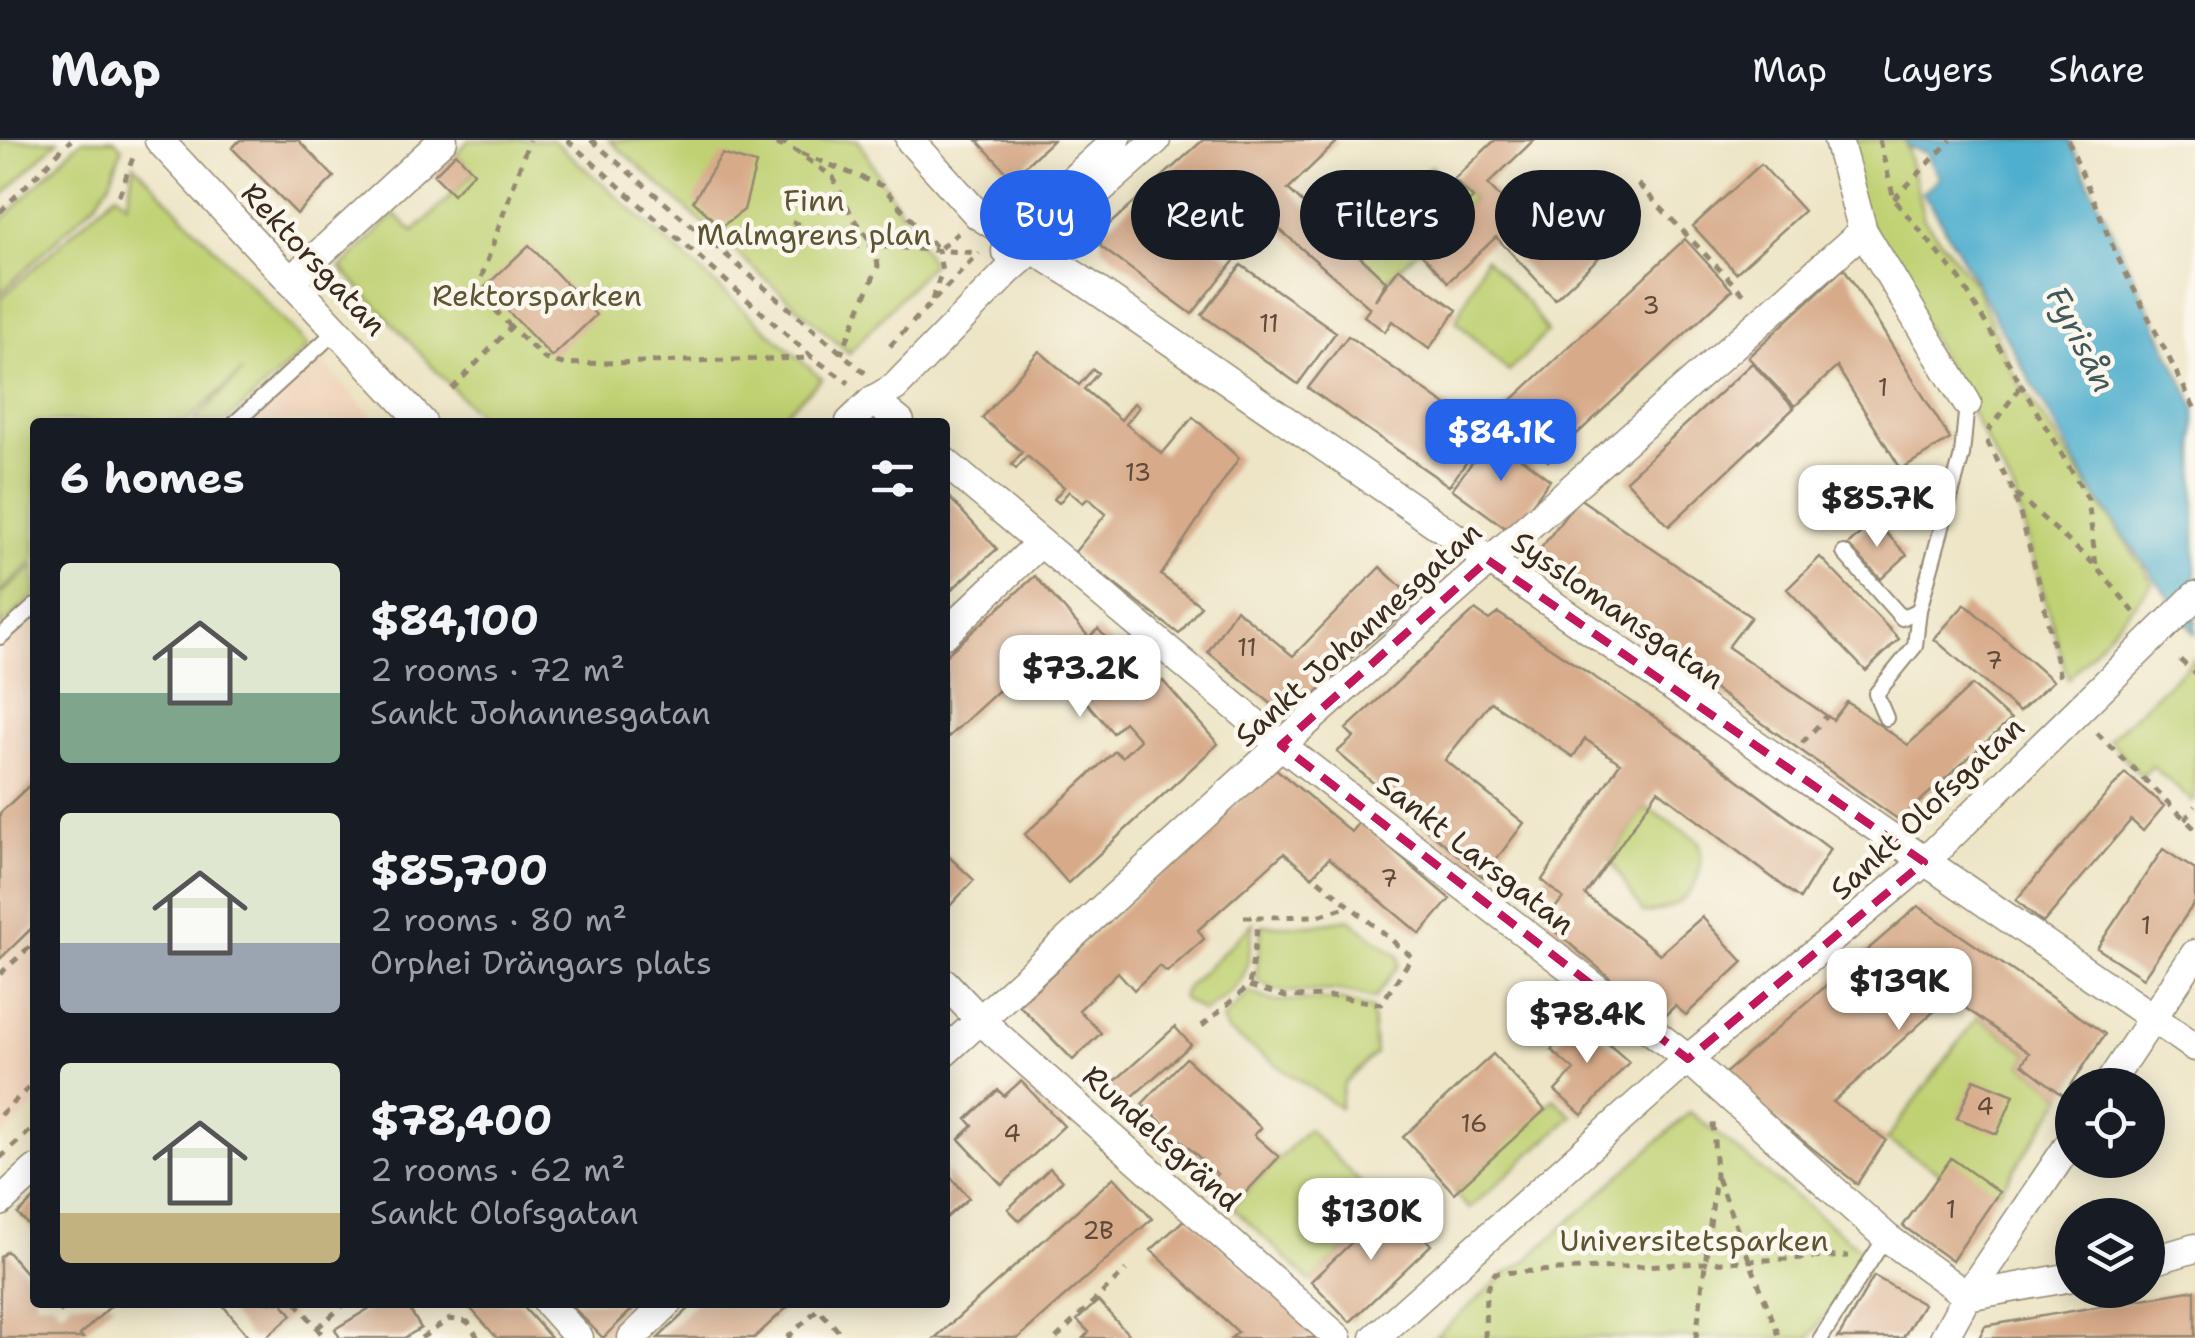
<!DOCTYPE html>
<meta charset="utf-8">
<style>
body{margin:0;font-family:"Shantell Sans",sans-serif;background:#20242c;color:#f1f3f6;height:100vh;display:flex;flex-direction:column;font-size:38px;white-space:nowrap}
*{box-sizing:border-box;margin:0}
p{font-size:32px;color:#9ea1a6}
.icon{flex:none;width:55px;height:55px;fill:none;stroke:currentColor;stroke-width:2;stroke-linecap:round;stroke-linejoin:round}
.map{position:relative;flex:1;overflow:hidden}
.details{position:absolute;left:30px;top:278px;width:920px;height:890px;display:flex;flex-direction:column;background:#171b24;border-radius:10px;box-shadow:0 5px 25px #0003}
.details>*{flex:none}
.banner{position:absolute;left:980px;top:30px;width:950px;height:90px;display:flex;gap:20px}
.fabs{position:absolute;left:2055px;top:928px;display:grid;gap:20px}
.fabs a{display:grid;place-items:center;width:110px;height:110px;border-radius:50%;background:#171b24;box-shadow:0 5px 25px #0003;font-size:50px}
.price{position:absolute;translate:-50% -85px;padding:0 22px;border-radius:20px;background:#fff;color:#222;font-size:32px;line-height:65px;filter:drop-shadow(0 2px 5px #0008)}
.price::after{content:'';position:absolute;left:50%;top:60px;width:30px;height:22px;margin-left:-15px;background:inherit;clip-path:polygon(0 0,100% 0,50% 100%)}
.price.active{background:#2563eb;color:#fff}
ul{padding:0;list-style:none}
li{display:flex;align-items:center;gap:30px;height:250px;padding:0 30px}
li span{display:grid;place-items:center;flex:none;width:280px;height:200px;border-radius:10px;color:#555}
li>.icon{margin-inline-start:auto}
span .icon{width:120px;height:120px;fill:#fffc;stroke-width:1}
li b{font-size:42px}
h2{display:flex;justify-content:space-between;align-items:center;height:120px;padding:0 30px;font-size:42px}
.tag{padding:0 35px;border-radius:45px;background:#171b24;box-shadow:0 5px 25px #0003;font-size:35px;line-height:90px}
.tag.active{background:#2563eb;color:#fff}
header{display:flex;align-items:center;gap:60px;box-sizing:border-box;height:140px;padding:0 50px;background:#171b24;border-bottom:2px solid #363941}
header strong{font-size:48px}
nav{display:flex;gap:55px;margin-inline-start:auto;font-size:35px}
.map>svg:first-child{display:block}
.built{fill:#f1d5bd}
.green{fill:#c0d173;stroke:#7e7e48;stroke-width:2.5}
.water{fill:#4fafce;stroke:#456c76;stroke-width:2.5}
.building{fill:#d7aa89}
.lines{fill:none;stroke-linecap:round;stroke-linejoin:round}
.service-casing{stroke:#948872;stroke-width:18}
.minor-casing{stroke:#948872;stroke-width:31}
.path{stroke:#948872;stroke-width:5;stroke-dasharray:8 8;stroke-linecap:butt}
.service{stroke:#fff;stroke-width:14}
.minor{stroke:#fff;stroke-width:28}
.marked{fill:none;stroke:#c2185b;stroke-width:8;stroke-dasharray:20 12;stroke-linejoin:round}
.labels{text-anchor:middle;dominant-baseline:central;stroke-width:9;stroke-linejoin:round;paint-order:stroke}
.number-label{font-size:25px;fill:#624a39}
.park-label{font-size:30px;fill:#5c5433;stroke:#fbf7ec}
.street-label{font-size:30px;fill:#3b2a1e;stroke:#fbf7ec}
.water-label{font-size:32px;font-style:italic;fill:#42595c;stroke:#fbf7ec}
</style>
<header>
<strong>Map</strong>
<nav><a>Map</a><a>Layers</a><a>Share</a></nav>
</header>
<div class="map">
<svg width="2195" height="1198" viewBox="0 0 2195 1198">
<rect width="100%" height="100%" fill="#fbf7ec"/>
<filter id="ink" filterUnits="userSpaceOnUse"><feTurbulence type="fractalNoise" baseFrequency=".01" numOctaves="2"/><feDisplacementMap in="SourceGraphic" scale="20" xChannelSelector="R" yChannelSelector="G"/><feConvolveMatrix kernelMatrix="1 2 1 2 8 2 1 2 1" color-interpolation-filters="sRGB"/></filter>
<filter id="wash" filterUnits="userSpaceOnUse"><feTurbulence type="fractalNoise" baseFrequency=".0048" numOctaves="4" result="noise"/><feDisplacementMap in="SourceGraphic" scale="40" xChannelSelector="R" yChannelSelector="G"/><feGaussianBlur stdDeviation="2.25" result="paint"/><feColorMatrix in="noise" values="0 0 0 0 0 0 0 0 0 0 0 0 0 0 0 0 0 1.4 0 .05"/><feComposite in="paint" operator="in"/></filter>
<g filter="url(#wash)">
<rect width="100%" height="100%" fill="#ede5c6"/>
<!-- built -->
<path class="built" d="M315 212 377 282H237Z
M35 466V966L0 998V498Z"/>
<!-- green -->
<path class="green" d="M0 0H58L0 58Z
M81 0H115L122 8 110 42 97 61 0 154V82Z
M469 0H553L822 239 775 282H484L341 128 395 74 414 92 474 33 456 13Z
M609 0H858L932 123 849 213Z
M1838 0H1905L1924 79 1975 145 2013 233 2153 443 2068 539 2014 352 1853 53Z
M134 24 309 207 226 282H194L242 232 186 282H35V420L0 452V159L116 53 127 63Z
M1431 26 1448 43 1454 39 1473 58 1386 141 1347 105Z
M1485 118 1529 165 1547 192 1509 232 1456 181Z
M35 425V455L0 487V455Z
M2195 518V659L2193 662 2152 626 2142 637 2109 599Z
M1646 667 1699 701C1708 742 1684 771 1643 773L1610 719Z
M1349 779 1399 817 1398 826 1374 859C1363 856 1352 853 1342 851 1314 848 1278 861 1256 838L1262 785H1312Z
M1253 783C1246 838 1250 840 1203 872L1182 858 1185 849Z
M1249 852 1272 861 1339 860 1372 869 1375 914 1344 944 1340 968 1227 891 1222 880Z
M1977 877 2029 913 2022 924 2064 956 1999 1052 1941 1033 1886 1000Z
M1554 958 1573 976 1469 1069 1454 1053Z
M1690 972 1870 1117 1809 1198H1434L1504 1135 1525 1122Z
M1308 989 1386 1069 1311 1142 1232 1067Z"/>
<!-- water -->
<path class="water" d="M1905 0H2069L2195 267V494L2092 351 1935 70 1922 52 1940 38 1925 12 1907 7Z"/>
<g id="blocks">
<!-- building -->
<path class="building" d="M240 0H298L334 37 297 74 232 8Z
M977 0H1053L1012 38Z
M1203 0H1339L1288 49 1386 141 1375 160 1399 128 1457 170 1429 209 1392 181 1385 192 1364 176 1370 168 1254 67 1214 106 1234 121 1192 174 1101 107 1102 91Z
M1495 0H1534L1488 44 1520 78 1551 48 1609 108 1555 159 1496 97 1448 142 1418 110 1473 58 1454 39Z
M456 13 474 32 453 54 434 35Z
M722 14 756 24 744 70 721 87 693 61Z
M1761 24 1804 71 1736 133 1693 86Z
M1685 99 1732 150 1548 321 1501 270Z
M529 105 596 175 552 217 485 147Z
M1241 125 1336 192 1298 244 1202 175Z
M1844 128 1950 299 1901 329 1837 227 1795 266 1748 217Z
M1348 196 1487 294 1449 346 1308 248Z
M1039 211 1079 245 1093 229 1098 233 1084 249 1121 280 1134 263 1139 267 1126 284 1162 314 1193 277 1239 318 1161 435 1201 466 1179 494 1074 413 1106 374 1088 358 1083 363 1069 351 1059 363 1054 359 1064 347 1027 316 1016 329 1012 325 1022 312 982 278Z
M1752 223 1794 268 1669 386 1626 340Z
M1492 296 1550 340 1511 392 1452 349Z
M945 353 997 409 949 452 945 448Z
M1579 358 1751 477 1728 507 1833 580 1847 562 1908 605 1972 545 2011 580 1899 680 1532 420Z
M1874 380 1907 415 1881 439 1848 405Z
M1820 417 1899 499 1866 531 1787 449Z
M1380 427 1417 462 1349 520 1290 579 1208 512 1236 469 1293 516Z
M1035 436 1089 497 1098 489 1153 548 1163 541 1218 604 1068 743 1025 694 1115 611 1122 617 1140 600 1124 582 1113 593 1061 533 1053 540 1036 516 945 600V516Z
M1965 464 2053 541 2019 572 1934 499Z
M1475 470 1489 480 1498 473 1659 580 1830 709 1800 759 1658 650 1585 755 1660 814 1702 777 1743 822 1686 875 1675 866 1660 880 1544 782 1563 758 1542 740 1620 623 1585 599 1573 617 1491 562 1445 620 1524 683 1483 737 1337 612 1354 597 1346 589Z
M1275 628 1351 692 1359 682 1450 759 1420 794 1329 718 1312 737 1284 713 1198 790 1204 799 1167 832 1159 826 1134 850 1118 832 1079 870 1101 893 1073 920 1019 865Z
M2125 633 2164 666 2143 691 2131 680 2043 783 2016 760Z
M35 640V785L0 819V673Z
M2163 709 2195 730V762L2143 838 2097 808Z
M945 713 974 740 945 771Z
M1918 766 2105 894 2064 956 2022 924 2029 913 1950 857 1833 962 1886 1000 1857 1044 1722 936Z
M1579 878 1629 922 1582 975 1555 951 1574 930 1551 910Z
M1175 887 1191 905 1123 965 1107 948Z
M1493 914 1545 970 1454 1053 1403 997Z
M1186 918 1261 988 1254 995 1279 1017 1232 1067 1207 1044 1217 1034 1142 964Z
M1974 939 2014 955 1997 994 1957 978Z
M1021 941 1064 986 1002 1045 959 999 973 986 967 979 998 950 1004 956Z
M1951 1018 1999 1052 1952 1121 1903 1086Z
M1050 1028 1062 1041 1020 1081 1008 1069Z
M945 1030 969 1058 945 1079Z
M1114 1037 1152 1079 1018 1198H935Z
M35 1058V1092L18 1074Z
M1393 1063 1431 1105 1350 1182 1311 1141Z
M1188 1076 1321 1198H1231L1238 1192 1151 1110Z
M7 1111 35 1143V1162H53L61 1172 71 1162H115L80 1195 83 1198H0V1117Z
M1874 1136 1923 1164 1903 1198H1838Z
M2195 1150V1196L1979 1198 1985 1186Z
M1098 1161 1129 1195 1125 1198H1083L1089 1192 1077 1180Z
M220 1162H282L292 1175 265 1198H250Z
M380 1162H405L421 1188 404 1198H340L335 1189Z
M465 1162H519L551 1198H497Z
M568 1162H640L603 1198Z
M696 1162H793L754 1198H658Z"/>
</g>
</g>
<g filter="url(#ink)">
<use href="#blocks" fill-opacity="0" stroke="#948872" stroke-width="2.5"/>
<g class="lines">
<!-- service casing -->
<g class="service-casing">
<path id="service" d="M236 282 337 190
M1844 413 1902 478 1919 470 1962 315 1967 263
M0 497 35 466
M1886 578 1876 554 1915 506 1919 470
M1821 1198 1886 1097"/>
</g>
<!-- minor casing -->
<g class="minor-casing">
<path id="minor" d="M159 0 422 282
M910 0 978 75 1079 138 2195 907
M1838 0 1863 91 1967 263
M1006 111 1054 57 1116 0
M291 140 443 0
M873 260 900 282
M850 282 873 260 895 247 1008 131 1156 0
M945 322 1281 605 1688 919 1886 1097 1967 1156 2072 1137
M945 494 1040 403
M945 843 980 880 1338 1198
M945 912 1281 605 1863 91
M2108 945 2195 814
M0 1062 35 1030
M2148 1122 2195 1108
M547 1162 579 1198
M632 1198 669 1162
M1375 1198 1688 919 1924 722 2195 456
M1944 1198 1967 1156 2072 1000"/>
</g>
<!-- path -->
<path class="path" d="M567 0 813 218 849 243
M591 0 865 233
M760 0 786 7
M780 0 833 37 853 78 875 107 878 126 841 214
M1879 0 1894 59 1960 139 2019 241 2018 250 1988 291
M2068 0 2115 112 2195 269
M801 13 882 46 938 110 958 93
M1638 44 1747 158
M119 56 135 12
M1001 56 1023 47
M1894 59 1951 0
M0 72 71 0
M792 82 856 105 979 113
M932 160 942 131 938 110
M511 187 477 150 529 0
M890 206 979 113
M2020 243 2088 359 2096 426
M452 249 511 187 545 219 563 224 813 218
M1987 301 2014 352 2041 449 2061 543
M2016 354 2096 426 2134 472
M2180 520 2195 533
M2097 593 2195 689
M1802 603 1827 576
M2185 680 2195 666
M1244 777H1259
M0 834 35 802
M1249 846 1286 857 1334 856 1381 864 1412 817 1317 739
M1202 886 1249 846 1259 777 1318 776 1349 766
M0 975 35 942
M0 1018 35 986
M1717 1038 1780 1198
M296 1162 325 1198
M317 1188 347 1162
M421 1198 450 1179 468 1182 478 1198
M787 1198 818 1169 845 1198
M1056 1198 1126 1130
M1485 1198 1486 1151 1495 1133 1849 1116
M1696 1198 1716 1036 1713 983"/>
<!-- service -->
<use href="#service" class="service"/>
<!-- minor -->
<use href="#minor" class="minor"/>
</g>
</g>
<!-- marked area -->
<path class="marked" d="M1488 420 1924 722 1688 919 1281 605Z"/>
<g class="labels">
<!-- number labels -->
<g class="number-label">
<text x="1651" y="165">3</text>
<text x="1269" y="183">11</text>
<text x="1883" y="247">1</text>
<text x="1138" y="332">13</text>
<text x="1247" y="507">11</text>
<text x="1994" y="520">7</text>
<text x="1389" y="738">7</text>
<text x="2146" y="785">1</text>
<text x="1985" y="966">4</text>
<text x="1474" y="983">16</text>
<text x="1012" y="993">4</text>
<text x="1951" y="1069">1</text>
<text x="1098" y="1090">2B</text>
</g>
<!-- park labels -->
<g class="park-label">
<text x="814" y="60">Finn<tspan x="814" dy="34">Malmgrens plan</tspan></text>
<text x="537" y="155">Rektorsparken</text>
<text x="1694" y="1100">Universitetsparken</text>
</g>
<!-- street labels -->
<g class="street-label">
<text transform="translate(314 119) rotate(47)">Rektorsgatan</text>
<text transform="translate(1618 470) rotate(35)">Sysslomansgatan</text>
<text transform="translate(1358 494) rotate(-42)">Sankt Johannesgatan</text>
<text transform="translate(1927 668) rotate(-43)">Sankt Olofsgatan</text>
<text transform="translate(1476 714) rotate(38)">Sankt Larsgatan</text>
<text transform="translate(1162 998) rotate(42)">Rundelsgränd</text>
</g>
<!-- water labels -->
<g class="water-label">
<text transform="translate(2081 199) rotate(63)">Fyrisån</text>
</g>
</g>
</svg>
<div class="fabs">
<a><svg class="icon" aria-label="locate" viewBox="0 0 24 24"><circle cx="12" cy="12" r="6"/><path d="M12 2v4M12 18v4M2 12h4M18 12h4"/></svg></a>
<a><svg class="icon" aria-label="layers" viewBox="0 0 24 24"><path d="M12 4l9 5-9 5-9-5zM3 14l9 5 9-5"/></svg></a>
</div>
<b class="price active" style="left:1501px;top:344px">$84.1K</b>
<b class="price" style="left:1877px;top:410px">$85.7K</b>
<b class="price" style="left:1080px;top:580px">$73.2K</b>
<b class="price" style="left:1899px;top:893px">$139K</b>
<b class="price" style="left:1587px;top:926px">$78.4K</b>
<b class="price" style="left:1371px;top:1123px">$130K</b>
<div class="banner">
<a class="tag active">Buy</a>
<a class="tag">Rent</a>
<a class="tag">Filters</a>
<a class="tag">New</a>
</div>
<section class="details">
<h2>6 homes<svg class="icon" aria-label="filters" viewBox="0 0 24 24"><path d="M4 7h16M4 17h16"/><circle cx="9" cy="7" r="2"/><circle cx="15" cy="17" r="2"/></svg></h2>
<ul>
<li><span style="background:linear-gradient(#dfe7d0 65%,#7fa58c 0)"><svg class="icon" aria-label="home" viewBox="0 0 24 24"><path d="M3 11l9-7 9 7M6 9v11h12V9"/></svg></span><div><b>$84,100</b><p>2 rooms · 72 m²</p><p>Sankt Johannesgatan</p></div></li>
<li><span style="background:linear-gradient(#dfe7d0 65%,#9aa5b1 0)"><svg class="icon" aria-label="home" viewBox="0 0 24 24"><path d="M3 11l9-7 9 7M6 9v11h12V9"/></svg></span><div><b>$85,700</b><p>2 rooms · 80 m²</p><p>Orphei Drängars plats</p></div></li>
<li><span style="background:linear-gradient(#dfe7d0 75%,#c2b280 0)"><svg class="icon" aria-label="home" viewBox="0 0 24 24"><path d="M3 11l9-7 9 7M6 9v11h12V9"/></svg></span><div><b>$78,400</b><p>2 rooms · 62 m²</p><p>Sankt Olofsgatan</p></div></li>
</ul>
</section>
</div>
